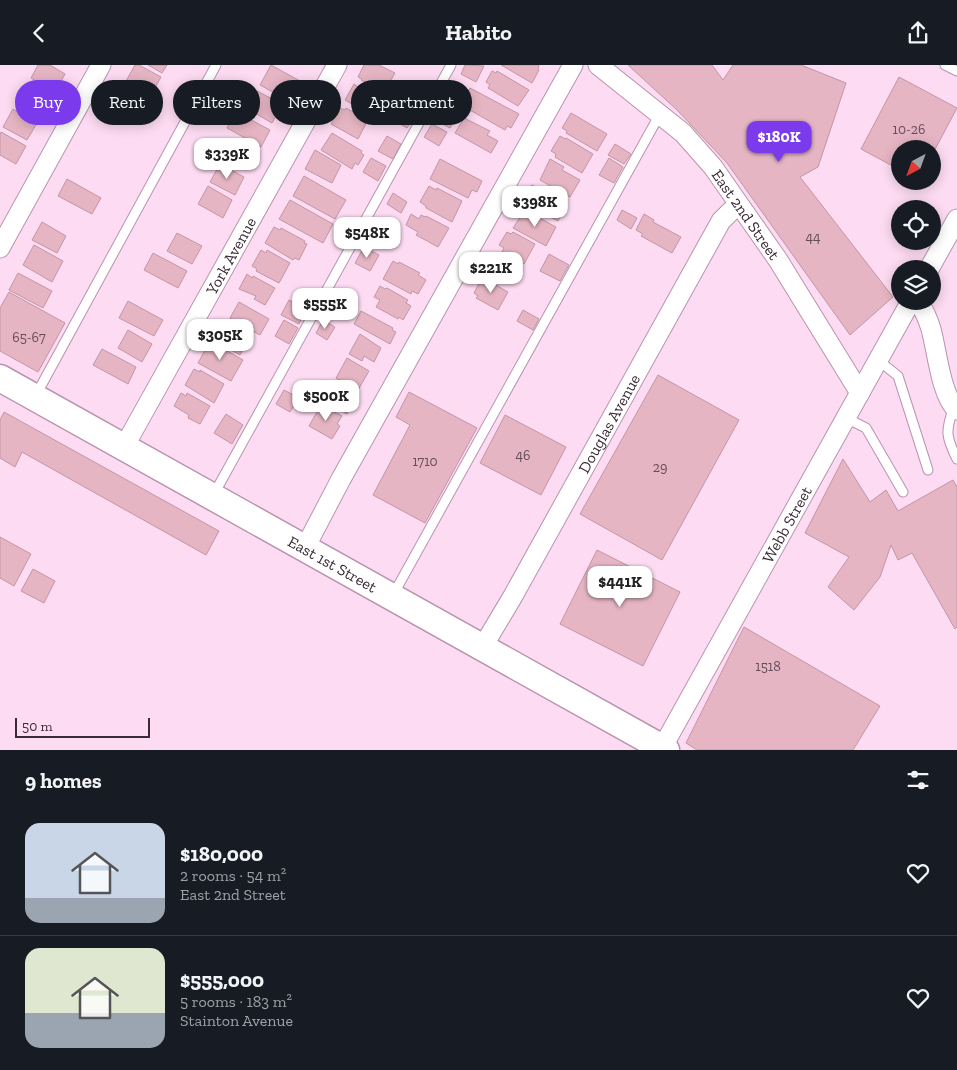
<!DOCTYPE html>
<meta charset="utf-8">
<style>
body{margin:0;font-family:"Zilla Slab",serif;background:#20242c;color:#f1f3f6;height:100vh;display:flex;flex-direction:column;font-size:19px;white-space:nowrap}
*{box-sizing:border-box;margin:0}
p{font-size:16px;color:#9ea1a6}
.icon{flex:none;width:28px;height:28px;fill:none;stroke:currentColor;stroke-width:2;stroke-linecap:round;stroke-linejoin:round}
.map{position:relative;height:685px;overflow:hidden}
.side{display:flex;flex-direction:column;background:#171b24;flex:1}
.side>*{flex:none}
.top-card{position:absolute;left:15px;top:15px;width:500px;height:45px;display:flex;gap:10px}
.needle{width:32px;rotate:221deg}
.buttons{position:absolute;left:891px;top:75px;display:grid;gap:10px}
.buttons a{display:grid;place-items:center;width:50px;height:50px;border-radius:50%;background:#171b24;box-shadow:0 2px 12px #0003;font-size:25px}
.scale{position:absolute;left:15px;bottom:12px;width:135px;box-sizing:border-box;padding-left:5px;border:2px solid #3a2b36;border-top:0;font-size:14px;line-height:18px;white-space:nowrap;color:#3a2b36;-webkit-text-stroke:4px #fddbf2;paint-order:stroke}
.price{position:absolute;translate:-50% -42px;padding:0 11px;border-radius:10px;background:#fff;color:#222;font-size:16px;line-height:32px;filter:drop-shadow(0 1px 2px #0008)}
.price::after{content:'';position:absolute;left:50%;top:30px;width:15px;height:11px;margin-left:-8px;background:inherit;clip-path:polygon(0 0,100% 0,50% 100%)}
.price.selected{background:#7c3aed;color:#fff}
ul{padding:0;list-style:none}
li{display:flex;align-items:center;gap:15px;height:125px;padding:0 25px}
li+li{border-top:1px solid #363941}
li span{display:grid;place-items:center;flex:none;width:140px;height:100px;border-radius:15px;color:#555}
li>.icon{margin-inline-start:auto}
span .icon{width:60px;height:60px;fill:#fffc;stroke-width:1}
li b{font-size:21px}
h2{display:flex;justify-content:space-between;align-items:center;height:60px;padding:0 25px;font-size:21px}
.tag{padding:0 18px;border-radius:22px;background:#171b24;box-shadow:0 2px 12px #0003;font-size:18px;line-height:45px}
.tag.selected{background:#7c3aed;color:#fff}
header{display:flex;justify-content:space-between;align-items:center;height:65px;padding:0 25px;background:#171b24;font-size:22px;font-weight:800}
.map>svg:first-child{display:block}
.building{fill:#e6b5c4;stroke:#c495a4}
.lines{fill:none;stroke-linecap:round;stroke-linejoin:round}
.lane-casing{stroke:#ba93ae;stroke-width:11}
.street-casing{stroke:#ba93ae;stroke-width:21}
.secondary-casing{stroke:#ba93ae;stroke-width:29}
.lane{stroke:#fff;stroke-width:9}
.street{stroke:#fff;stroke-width:19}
.secondary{stroke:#fff;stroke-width:26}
.labels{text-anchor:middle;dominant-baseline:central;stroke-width:5;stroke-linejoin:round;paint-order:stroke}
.number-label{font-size:14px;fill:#654e5a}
.street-label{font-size:16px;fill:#3a2b36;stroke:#fddbf2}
</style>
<header><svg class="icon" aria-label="back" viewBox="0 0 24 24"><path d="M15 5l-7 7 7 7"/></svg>Habito<svg class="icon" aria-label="share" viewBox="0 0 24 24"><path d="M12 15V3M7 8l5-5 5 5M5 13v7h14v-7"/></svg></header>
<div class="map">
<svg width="957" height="685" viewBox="0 0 957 685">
<rect width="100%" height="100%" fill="#fddbf2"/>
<!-- building -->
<path class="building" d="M38 0H50L65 9 55 27 31 13Z
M135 0H139L161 12 151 30 126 16Z
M148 0H167L162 8Z
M271 0 300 16 289 36 260 20Z
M364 0H379L395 8 384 27 361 15 362 14 358 12Z
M465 0 484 1 476 17 461 9Z
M501 0H539L538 4 539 5 532 18Z
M628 0H712L723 15 733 0H801L846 18 818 102 800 112 893 232 850 270 727 98 677 45Z
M492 6 496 8 497 6 529 25 518 41 488 23 490 20 486 17Z
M899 12 957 43 932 90V84H900V105L861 84Z
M454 18 469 26 462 39 447 31Z
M354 19 358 22 359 20 381 33 371 50 345 35Z
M470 23 519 49 511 63 507 61 505 65 461 40Z
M126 25 151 39 141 57 116 43Z
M257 26 282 39 272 58 248 44Z
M397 40 415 50 407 63 390 53Z
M340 43 345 45 346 43 368 55 358 74 331 59Z
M13 44 37 58 27 75 3 62Z
M441 44 456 52 450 63 435 55Z
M236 47 270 65 261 82 227 63Z
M571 48 607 69 597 86 566 68 567 66 562 63Z
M464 53 490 66 487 70 498 76 491 88 455 68Z
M432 59 447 67 439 81 424 72Z
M1 67 26 81 16 99 0 90V70Z
M332 68 362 86 361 88 364 90 358 100 355 98 352 104 321 85Z
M387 71 401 79 393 94 378 86Z
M560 71 565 74 566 73 593 89 582 108 555 92 556 89 551 86Z
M615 79 631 89 624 99 608 90Z
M315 85 341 100 332 118 305 104Z
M371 93 386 101 378 116 363 107Z
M609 93 623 102 614 118 599 110Z
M440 94 482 116 477 127 472 125 468 133 430 114Z
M550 94 564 102 562 105 580 115 570 132 540 115Z
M220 99 244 112 235 130 210 117Z
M304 111 346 135 335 154 293 131Z
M67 114 101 133 92 149 58 131Z
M532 120 567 139 558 156 527 139 523 135Z
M208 121 232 135 223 153 198 139Z
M429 121 436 125 437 123 462 136 452 157 426 143V141L420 137Z
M393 128 407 137 401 148 387 139Z
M290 135 333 159 323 178 279 154Z
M525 145 556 162 546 181 513 163Z
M622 145 637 153 631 164 617 155Z
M411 149 419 154 421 150 425 152 426 151 449 163 438 182 416 170 418 167 406 160Z
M644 149 654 155 653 157 681 172 672 188 641 171 643 169 636 165Z
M42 157 66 171 57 188 32 175Z
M274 162 280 165 281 163 305 176 304 178 307 179 299 195 295 193 293 195 265 178Z
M507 167 511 169 513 167 535 179 524 199 502 187 504 183 499 180Z
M177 168 202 181 192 199 167 186Z
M34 180 63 196 52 217 23 200Z
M364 182 379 190 370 206 355 198Z
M261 185 266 188 267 185 290 198 279 218 256 206 257 204 252 201Z
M153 188 187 206 178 223 144 205Z
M549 189 569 200 560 216 540 206Z
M393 196 398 199 399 197 420 208 418 210 426 215 418 229 412 226 411 229 383 214Z
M18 208 52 226 43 243 9 225Z
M247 209 252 213 253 211 275 223 265 240 254 234 256 231 239 224Z
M481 215 486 217 487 215 508 227 498 245 476 233 478 231 474 228Z
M380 221 385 224 387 223 408 235 406 238 411 241 403 255 399 252 398 254 376 242 380 235 374 232Z
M9 227 65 258 38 307 0 286V243Z
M289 235 306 245 299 259 281 250Z
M128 236 163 255 154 271 119 253Z
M239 237 269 254 260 270 230 253Z
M523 245 539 254 533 265 517 256Z
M361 246 393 263 392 265 396 267 390 279 354 259Z
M284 255 298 263 289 279 275 271Z
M323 255 335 262 327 275 316 268Z
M224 257 251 270 240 290 217 277 222 267 220 266Z
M128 265 152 279 142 297 118 283Z
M360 269 381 283 374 297 364 291 362 296 349 289Z
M210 276 243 295 231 316 198 298Z
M102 284 136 302 128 319 93 300Z
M347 293 369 306 358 325 336 313Z
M194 304 200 307V305L224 319 214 338 185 320Z
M658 310 739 355 662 495 580 449Z
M325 315 346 327 343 331 353 337 347 349 316 332Z
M284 325 299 333 290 347 276 339Z
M409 327 477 363 425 458 373 430 410 360 396 352Z
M181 328 186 331 187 328 210 341 200 359 188 353 189 350 174 341Z
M321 340 342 351 337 359 340 361 332 374 309 361Z
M4 347 219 466 206 490 22 387 15 402 0 393V355Z
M226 349 243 360 232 379 214 368Z
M505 350 566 382 541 430 480 398Z
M843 394 870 437 886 425 898 446 953 415 957 422V562L955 564 912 488 898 495 891 480 880 512 854 545 828 522 849 492 805 468Z
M0 472 31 489 14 521 0 513Z
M597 485 680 527 643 601 560 559Z
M33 504 55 516 44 538 21 526Z
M744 562 880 641 853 685H697L686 678Z"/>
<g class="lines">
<!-- lane casing -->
<g class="lane-casing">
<path id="lane" d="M945 0 957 6
M878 295 898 311 928 405
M36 330 216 0
M954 342C945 366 946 372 957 394
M846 353 866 363 903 427
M214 429 451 0
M393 530 660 49"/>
</g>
<!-- street casing -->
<g class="street-casing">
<g id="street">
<path id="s1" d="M598 0 683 68 713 102 778 195 860 328"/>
<path d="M0 183 101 0"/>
<path d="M929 204 957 154"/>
<path d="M918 236C924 245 928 254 931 264 937 286 941 331 957 345"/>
<path id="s2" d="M124 382 337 0"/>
<path d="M305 483 341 414 573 0"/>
<path id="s3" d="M482 583 513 531 721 156 731 146 739 140"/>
<path id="s4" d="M662 683 911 236"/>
</g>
</g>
<!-- secondary casing -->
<g class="secondary-casing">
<g id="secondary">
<path id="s5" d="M0 313 666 685"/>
</g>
</g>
<!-- lane -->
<use href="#lane" class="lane"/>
<!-- street -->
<use href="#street" class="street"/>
<!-- secondary -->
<use href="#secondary" class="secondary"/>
</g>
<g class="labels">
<!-- number labels -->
<g class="number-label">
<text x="909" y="64">10-26</text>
<text x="813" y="172">44</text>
<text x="29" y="272">65-67</text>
<text x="523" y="390">46</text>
<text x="425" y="396">1710</text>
<text x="660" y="402">29</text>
<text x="768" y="601">1518</text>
</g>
<!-- street labels -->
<g class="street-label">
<text stroke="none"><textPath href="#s1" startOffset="212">East 2nd Street</textPath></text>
<text stroke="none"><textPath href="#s2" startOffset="219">York Avenue</textPath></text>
<text stroke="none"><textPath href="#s3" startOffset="258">Douglas Avenue</textPath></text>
<text stroke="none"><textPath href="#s4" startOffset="256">Webb Street</textPath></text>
<text stroke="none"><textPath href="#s5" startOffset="381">East 1st Street</textPath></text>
</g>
</g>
</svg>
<div class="buttons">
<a><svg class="needle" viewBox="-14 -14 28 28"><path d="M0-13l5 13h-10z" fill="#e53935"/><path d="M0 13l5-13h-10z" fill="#9ea1a6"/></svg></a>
<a><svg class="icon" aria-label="locate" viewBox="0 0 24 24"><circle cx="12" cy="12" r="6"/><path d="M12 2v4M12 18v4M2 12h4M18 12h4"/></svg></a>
<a><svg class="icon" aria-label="layers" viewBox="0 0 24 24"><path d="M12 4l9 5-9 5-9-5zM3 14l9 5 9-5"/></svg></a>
</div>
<div class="scale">50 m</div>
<b class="price selected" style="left:779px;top:98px">$180K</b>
<b class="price" style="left:227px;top:115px">$339K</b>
<b class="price" style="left:535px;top:163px">$398K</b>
<b class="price" style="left:367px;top:194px">$548K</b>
<b class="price" style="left:491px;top:229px">$221K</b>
<b class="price" style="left:325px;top:265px">$555K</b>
<b class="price" style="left:220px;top:296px">$305K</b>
<b class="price" style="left:326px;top:357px">$500K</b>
<b class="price" style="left:620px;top:543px">$441K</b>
<div class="top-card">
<a class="tag selected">Buy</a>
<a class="tag">Rent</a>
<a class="tag">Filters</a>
<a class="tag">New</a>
<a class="tag">Apartment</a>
</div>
</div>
<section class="side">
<h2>9 homes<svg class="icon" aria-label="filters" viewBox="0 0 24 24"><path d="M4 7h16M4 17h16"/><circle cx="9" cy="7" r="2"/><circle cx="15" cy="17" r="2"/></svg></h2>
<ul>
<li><span style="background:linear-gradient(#c9d6e8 75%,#9aa5b1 0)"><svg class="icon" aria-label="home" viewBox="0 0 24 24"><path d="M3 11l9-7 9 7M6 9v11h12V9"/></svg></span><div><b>$180,000</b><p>2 rooms · 54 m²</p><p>East 2nd Street</p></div><svg class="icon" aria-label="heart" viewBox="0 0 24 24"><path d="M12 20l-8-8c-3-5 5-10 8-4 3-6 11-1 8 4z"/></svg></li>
<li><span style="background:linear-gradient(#dfe7d0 65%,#9aa5b1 0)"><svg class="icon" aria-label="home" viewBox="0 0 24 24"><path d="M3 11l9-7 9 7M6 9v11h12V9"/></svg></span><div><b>$555,000</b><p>5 rooms · 183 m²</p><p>Stainton Avenue</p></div><svg class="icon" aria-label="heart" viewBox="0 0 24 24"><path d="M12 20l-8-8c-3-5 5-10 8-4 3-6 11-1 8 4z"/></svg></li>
</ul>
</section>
